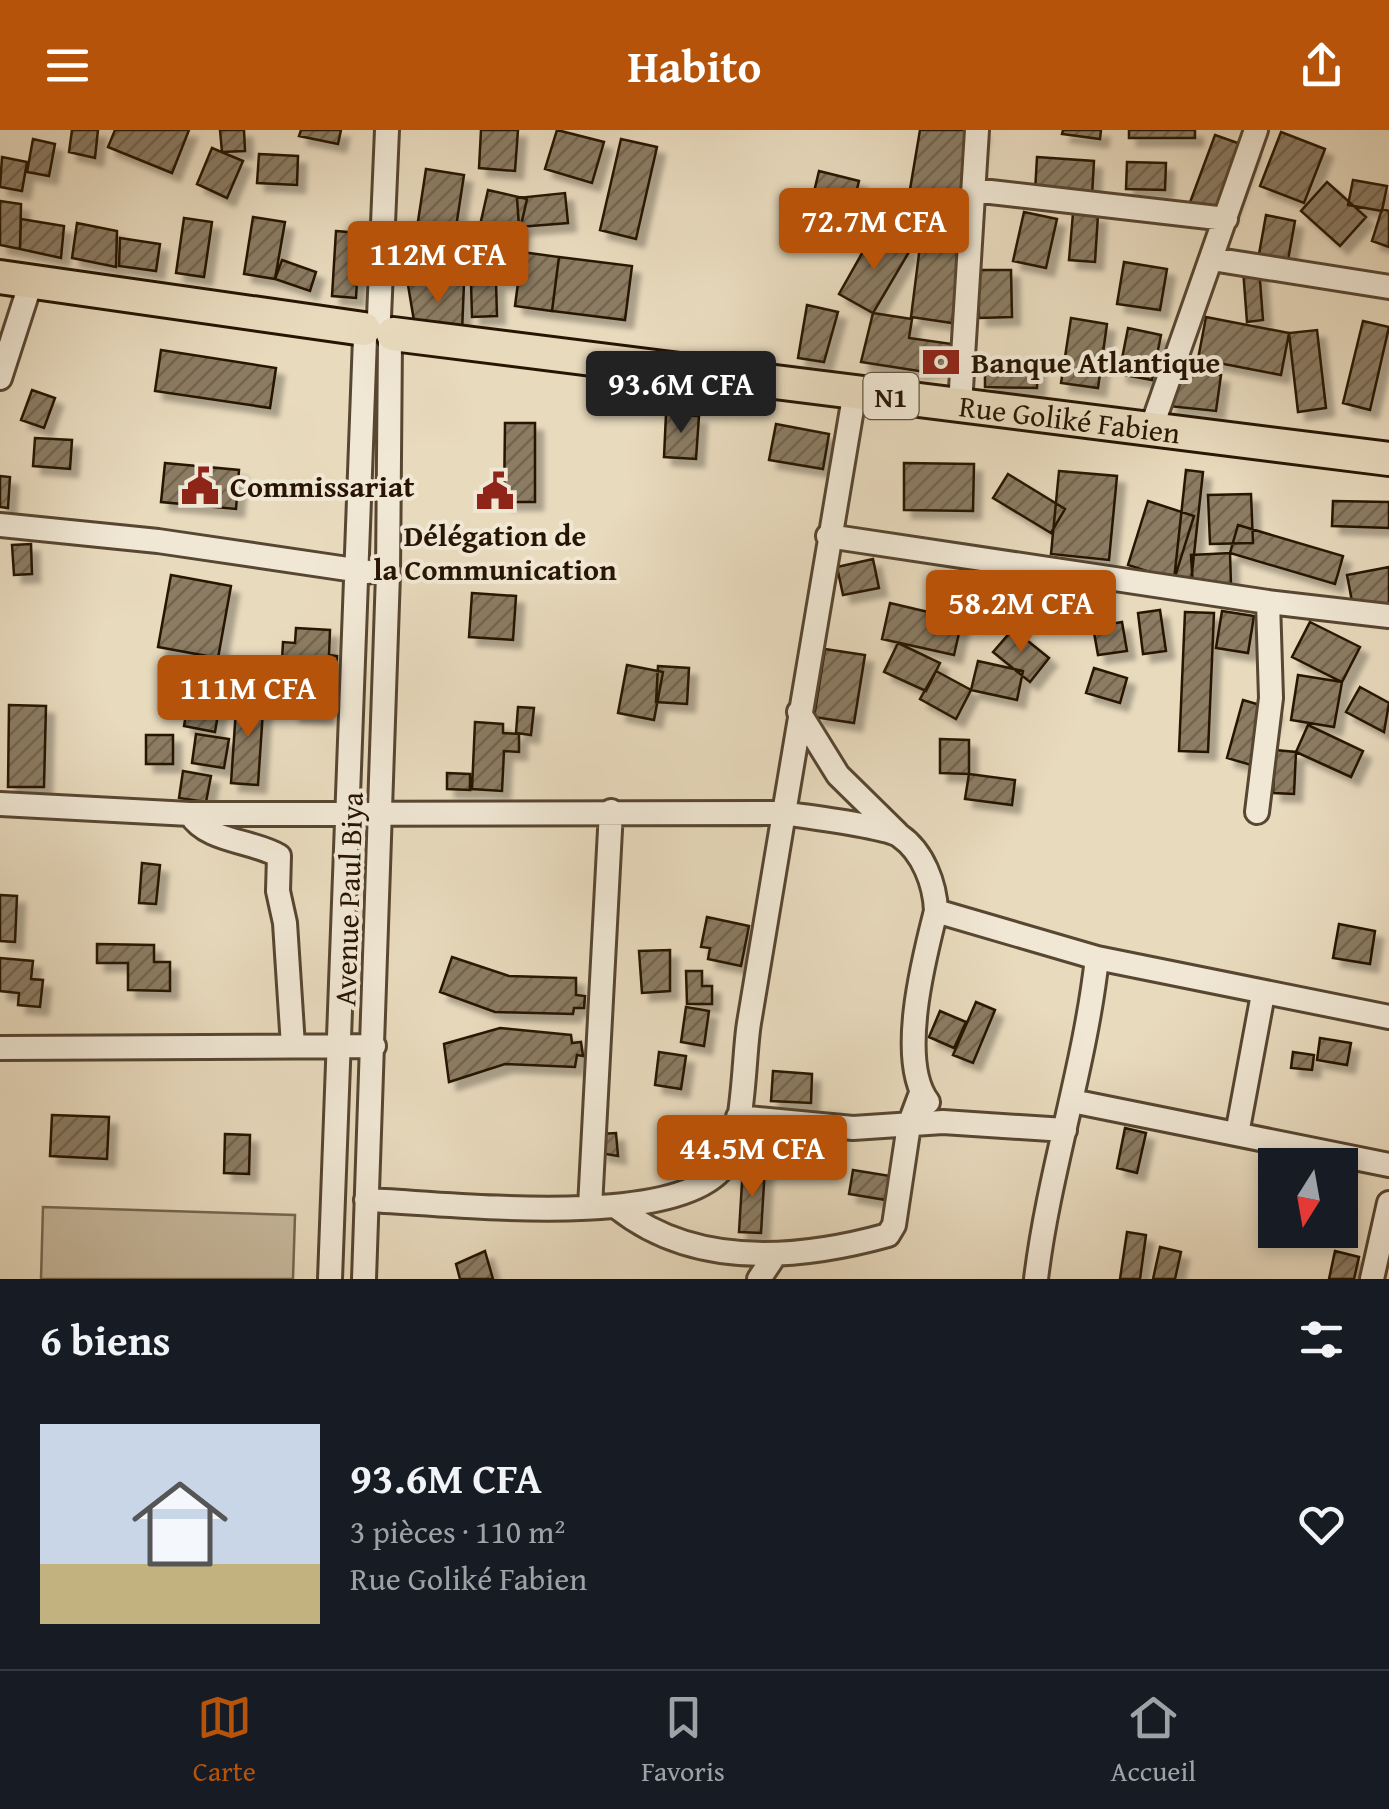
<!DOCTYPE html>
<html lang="fr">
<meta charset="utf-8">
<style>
body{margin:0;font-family:"Gentium Book Plus",serif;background:#242831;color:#f1f3f6;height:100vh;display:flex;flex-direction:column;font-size:38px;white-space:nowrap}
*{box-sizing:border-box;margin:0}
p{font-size:32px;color:#9ea1a6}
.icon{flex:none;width:55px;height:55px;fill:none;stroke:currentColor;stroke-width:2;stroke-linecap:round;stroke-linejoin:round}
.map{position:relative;height:1149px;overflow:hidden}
.details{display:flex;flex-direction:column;background:#171b24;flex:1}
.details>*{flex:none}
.needle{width:65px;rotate:191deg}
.tools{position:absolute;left:1258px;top:1018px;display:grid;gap:20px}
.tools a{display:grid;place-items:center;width:100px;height:100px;border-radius:0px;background:#171b24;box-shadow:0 5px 15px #0003;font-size:50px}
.price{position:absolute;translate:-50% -85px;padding:0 22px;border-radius:10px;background:#b45309;color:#fff;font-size:32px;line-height:65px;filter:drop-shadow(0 2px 5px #0008)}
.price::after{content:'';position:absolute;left:50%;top:60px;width:30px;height:22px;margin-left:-15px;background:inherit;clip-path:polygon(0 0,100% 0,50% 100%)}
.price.active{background:#222;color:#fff}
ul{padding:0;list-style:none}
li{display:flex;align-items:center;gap:30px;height:250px;padding:0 40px}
li span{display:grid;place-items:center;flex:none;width:280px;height:200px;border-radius:0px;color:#555}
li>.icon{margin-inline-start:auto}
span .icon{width:120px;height:120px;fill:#fffc;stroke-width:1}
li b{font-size:42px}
h2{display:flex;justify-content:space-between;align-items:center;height:120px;padding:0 40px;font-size:42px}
header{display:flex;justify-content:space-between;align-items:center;height:130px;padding:0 40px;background:#b45309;color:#fff;font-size:45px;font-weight:600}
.dock{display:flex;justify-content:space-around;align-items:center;height:140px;border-top:2px solid #363941;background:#171b24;font-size:28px;color:#9ea1a6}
.dock a{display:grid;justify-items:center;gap:5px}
.dock .active{color:#b45309}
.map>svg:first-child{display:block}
.grass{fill:#c7b99d;stroke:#776750;stroke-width:2.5}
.building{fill:url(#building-hatch);stroke:#271502;stroke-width:2.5;filter:url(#shadow)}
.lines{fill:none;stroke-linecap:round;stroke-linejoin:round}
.minor-casing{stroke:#574631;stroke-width:28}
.highway-casing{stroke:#271502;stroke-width:38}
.minor{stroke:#f0e7d4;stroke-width:22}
.highway{stroke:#e8dabd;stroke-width:32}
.labels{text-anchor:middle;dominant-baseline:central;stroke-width:8;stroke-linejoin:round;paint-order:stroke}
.shield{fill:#f0e7d4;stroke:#635441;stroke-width:2.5}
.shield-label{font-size:28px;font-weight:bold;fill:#271502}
.poi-label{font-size:30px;font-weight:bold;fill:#271502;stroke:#f0e7d4;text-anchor:start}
.street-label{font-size:30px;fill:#271502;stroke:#f0e7d4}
</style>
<header><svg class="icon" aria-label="menu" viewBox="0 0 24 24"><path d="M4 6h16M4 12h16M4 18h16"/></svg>Habito<svg class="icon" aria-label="share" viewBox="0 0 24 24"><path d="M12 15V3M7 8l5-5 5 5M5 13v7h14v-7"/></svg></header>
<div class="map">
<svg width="1389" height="1149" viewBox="0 0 1389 1149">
<defs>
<pattern id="building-hatch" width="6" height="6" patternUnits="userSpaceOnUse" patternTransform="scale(2.5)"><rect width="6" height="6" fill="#8b7b63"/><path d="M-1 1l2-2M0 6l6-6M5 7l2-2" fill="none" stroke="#72644f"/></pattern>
<filter id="shadow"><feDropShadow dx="8" dy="8" stdDeviation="2.5" flood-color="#0004"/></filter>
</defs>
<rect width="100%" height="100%" fill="#e8dabd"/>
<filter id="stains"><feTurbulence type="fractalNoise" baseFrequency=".002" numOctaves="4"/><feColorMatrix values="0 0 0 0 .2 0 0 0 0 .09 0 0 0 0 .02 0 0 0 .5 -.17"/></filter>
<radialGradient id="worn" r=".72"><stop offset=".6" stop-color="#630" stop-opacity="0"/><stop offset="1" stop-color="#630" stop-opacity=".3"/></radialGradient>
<!-- grass -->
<path class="grass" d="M43 1077 295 1085 293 1149H41Z"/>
<!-- building -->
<path class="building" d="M72 0H98L95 28 69 22Z
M115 0H189L172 43 108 17Z
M220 0H244L245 21 222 22Z
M301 0H341L338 14 299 6Z
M481 0H518L515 41 479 38Z
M557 0 604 12 592 53 545 39Z
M920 0H981L963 105 904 95Z
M1063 0H1101L1100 9 1062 4Z
M1129 0H1195V8H1129Z
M1281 2 1325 19 1304 73 1260 56Z
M1215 5 1252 18 1226 89 1189 75Z
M33 9 55 14 49 46 27 42Z
M621 9 657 17 636 109 600 100Z
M212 18 243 31 227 68 197 54Z
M259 24 298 26 297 55 257 53Z
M2 27 27 32 22 61 0 57Z
M1037 27 1094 31 1092 66 1035 62Z
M1127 32 1166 33 1165 60 1126 59Z
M426 39 464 45 451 130 413 124Z
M819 41 859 51 846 105 806 95Z
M1353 50 1387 56 1382 81 1348 75Z
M1327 52 1366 87 1340 116 1301 81Z
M488 60 527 69 510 144 471 135Z
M565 63 568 93 519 97 517 68Z
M0 71 21 74 20 119 0 115Z
M1382 79 1389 81V117L1372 111Z
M1024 82 1057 89 1046 138 1013 131Z
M1073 83 1098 85 1095 132 1069 130Z
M1266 85 1295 91 1288 130 1259 124Z
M253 87 285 92 275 149 244 144Z
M184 88 212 92 204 147 176 143Z
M21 89 64 96 61 128 20 119Z
M77 93 117 101 116 137 72 128Z
M922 100 963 105 952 193 911 187Z
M336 101 360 103 356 168 332 166Z
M874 102 909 122 873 183 839 164Z
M120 108 160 114 156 141 119 136Z
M522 122 559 127 552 181 515 176Z
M559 127 632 136 625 190 552 181Z
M282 130 316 142 310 161 275 149Z
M1124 132 1167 139 1160 180 1117 174Z
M1259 137 1263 190 1247 192 1243 139Z
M978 140H1011L1012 187 979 188Z
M496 152 497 186 472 187 471 153Z
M464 153 462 202 415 197 408 155Z
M807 175 838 182 824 232 798 228Z
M873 183 912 189 909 208 952 214 950 236 919 241 861 232Z
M1206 187 1289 203 1281 245 1198 229Z
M1071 188 1107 194 1098 258 1061 253Z
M1363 191 1389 197 1370 280 1343 273Z
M1128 198 1161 205 1152 250 1119 244Z
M1317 200 1326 278 1298 282 1289 203Z
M161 220 276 238 270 278 155 261Z
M985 233 1038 234 1037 258 985 257Z
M1172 239 1221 245 1216 281 1168 276Z
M32 260 55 268 44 298 21 290Z
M666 284 699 286 696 329 664 327Z
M505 293H535V372H504Z
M776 294 829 304 823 339 769 330Z
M35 308 72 310 70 339 33 336Z
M165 333 239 340 236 379 161 372Z
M904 333 974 334 973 381 904 380Z
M1186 340 1203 342 1191 452 1174 450Z
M1059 341 1117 346 1109 430 1051 424Z
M1008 344 1065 379 1051 403 993 368Z
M0 346 10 347 8 378 0 377Z
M1251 364 1253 413 1210 414 1208 365Z
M1148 371 1194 386 1174 450 1128 435Z
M1333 371 1389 372V398L1332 396Z
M1238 395 1343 426 1335 454 1230 423Z
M31 414 32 444 14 445 12 415Z
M1230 423 1231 455 1193 457 1191 425Z
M873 429 879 458 843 465 837 437Z
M1389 437V476L1354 482 1347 445Z
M171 445 231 456 218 528 158 517Z
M1067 459 1068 478 977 481V462Z
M472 463 516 466 513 510 469 507Z
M890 473 962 490 954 525 882 509Z
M1160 480 1166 521 1143 524 1138 483Z
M1222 481 1254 486 1248 523 1216 518Z
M1185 482 1214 483 1208 622 1179 621Z
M1122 492 1127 521 1098 525 1093 497Z
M1310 492 1360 517 1342 552 1292 527Z
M296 498 330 500 329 525 337 526 335 561H327L326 586 292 584 293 568 280 567 283 512 295 513Z
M1013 499 1049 528 1030 552 993 522Z
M898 513 940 533 926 561 884 542Z
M825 519 865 525 854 593 814 587Z
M978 531 1023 541 1017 570 971 560Z
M627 535 663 542 654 590 618 583Z
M658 536 689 538 687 574 656 572Z
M1094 538 1127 548 1120 573 1086 563Z
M936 541 971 560 956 589 920 569Z
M1298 545 1342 552 1334 597 1291 590Z
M192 550 223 555 215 602 184 596Z
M1360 557 1389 573 1384 602 1346 582Z
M237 564 264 566 258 655 231 653Z
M1243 570 1274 579 1258 637 1227 628Z
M9 575 46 576 44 657H8Z
M518 577 534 578 531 605 516 603Z
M475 592 503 594V603L519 604V622L504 621 502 661 472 659Z
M1308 595 1363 621 1351 647 1296 622Z
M196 604 229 609 224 638 192 633Z
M146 605H173V634H146Z
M940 609 969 610V644L940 643Z
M1275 620 1296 622 1294 664 1273 663Z
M183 641 211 646 206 672 179 668Z
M447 643 470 644V660L447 659Z
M969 644 1015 650 1012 675 965 669Z
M142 733 160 735 156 774 139 773Z
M0 765 17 766 15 812 0 811Z
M707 787 749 796 741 836 708 829 710 818 701 817Z
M1339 794 1375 801 1370 834 1333 828Z
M97 814 154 815V832H170V861L128 860V833H97Z
M670 820V861L642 863 639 821Z
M452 827 509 846 576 848V865L585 866 584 878H574L573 884 495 882 440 862Z
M0 828 33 831 31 849 43 850 40 877 18 875 19 863 0 861Z
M686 841H702V856H712V874H687Z
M976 872 995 880 973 933 953 925Z
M686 877 709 881 704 916 681 912Z
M940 881 966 892 954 918 929 907Z
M500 898 571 905 572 913 581 912 583 926 577 925 575 937 505 934 449 952 444 914Z
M1320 908 1351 913 1347 935 1317 930Z
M659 922 686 926 681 959 655 955Z
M1293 922 1314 925 1312 940 1291 938Z
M773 941 812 944 811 973 771 971Z
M52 985 109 987 107 1029 50 1026Z
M1125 998 1146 1003 1137 1043 1117 1038Z
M616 1003 618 1026 600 1023 599 1004Z
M764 1003 806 1010 802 1036 760 1030Z
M225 1004 250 1005 249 1044 224 1043Z
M743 1036 765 1037 761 1103 739 1102Z
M853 1040 890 1046 886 1070 849 1064Z
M1127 1102 1146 1105 1140 1149H1120Z
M1160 1117 1181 1122 1175 1149H1153Z
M485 1121 493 1149H460L456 1134Z
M1335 1121 1359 1127 1354 1149H1329Z"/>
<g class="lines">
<!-- minor casing -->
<g class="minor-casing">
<path id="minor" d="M973 60 1226 89
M1212 129 1389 157
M379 187 387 0
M0 248 31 152
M855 261 784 683C806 687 885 696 900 706 923 722 935 754 936 781L1097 828 1389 887
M960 275 977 0
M1151 299 1256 0
M0 395 158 411 368 442
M828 406 1268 472 1389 486
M799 582 838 645 897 703
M0 674 190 684 784 683C773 753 761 823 749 893 743 929 745 1014 721 1040 666 1100 446 1073 366 1070
M1257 682 1271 568 1268 472
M190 684C207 712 252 710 279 726L278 761 285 793 293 916
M0 918 374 916
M1072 971 1389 1035
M928 972C897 931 924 828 936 781
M738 987 853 998 943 992 1065 1000
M1237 1004 1263 864
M590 1077 611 681
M618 1078C694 1138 798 1130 888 1105L894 1095 909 995 921 963
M330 1149 365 208
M364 1149 388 444 390 210
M759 1149 775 1125
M1036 1149C1049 1041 1085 937 1097 828
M1372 1149 1389 1073"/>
</g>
<!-- highway casing -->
<g class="highway-casing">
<g id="highway">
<path d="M0 147 364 199"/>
<path id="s1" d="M393 204 1389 329"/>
</g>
</g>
<!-- minor -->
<use href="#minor" class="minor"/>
<!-- highway -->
<use href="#highway" class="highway"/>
</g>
<!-- icons -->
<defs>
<g id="bank-bare" transform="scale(3)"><path d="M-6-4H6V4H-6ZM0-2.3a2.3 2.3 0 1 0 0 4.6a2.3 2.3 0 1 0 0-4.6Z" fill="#8f2418" stroke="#f0e7d4" stroke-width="2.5" paint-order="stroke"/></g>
<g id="civic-bare" transform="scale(3)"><path d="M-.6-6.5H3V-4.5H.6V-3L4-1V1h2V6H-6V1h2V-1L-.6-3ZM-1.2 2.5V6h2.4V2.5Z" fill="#8f2418" stroke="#f0e7d4" stroke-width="2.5" paint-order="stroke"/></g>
</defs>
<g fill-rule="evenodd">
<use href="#bank-bare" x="941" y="232"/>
<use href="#civic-bare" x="200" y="356"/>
<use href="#civic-bare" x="495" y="361"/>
</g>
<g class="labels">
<!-- shield labels -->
<rect class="shield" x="863.5" y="243" width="55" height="46" rx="8"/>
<g class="shield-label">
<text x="891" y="266">N1</text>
</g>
<!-- poi labels -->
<g class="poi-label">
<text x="971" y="232">Banque Atlantique</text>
<text x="230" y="356">Commissariat</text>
<text x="495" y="405" text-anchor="middle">Délégation de<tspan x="495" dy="34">la Communication</tspan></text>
</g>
<!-- street labels -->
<g class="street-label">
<text stroke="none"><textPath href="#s1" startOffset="682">Rue Goliké Fabien</textPath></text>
<text transform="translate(348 769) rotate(-88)">Avenue Paul Biya</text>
</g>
</g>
<rect width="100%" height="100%" filter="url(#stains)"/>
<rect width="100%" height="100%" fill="url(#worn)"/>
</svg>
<div class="tools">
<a><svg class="needle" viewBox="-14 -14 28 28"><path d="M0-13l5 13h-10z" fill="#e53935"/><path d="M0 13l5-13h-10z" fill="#9ea1a6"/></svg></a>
</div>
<b class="price" style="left:874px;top:143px">72.7M CFA</b>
<b class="price" style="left:438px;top:176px">112M CFA</b>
<b class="price active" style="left:681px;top:306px">93.6M CFA</b>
<b class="price" style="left:1021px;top:525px">58.2M CFA</b>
<b class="price" style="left:248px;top:610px">111M CFA</b>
<b class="price" style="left:752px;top:1070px">44.5M CFA</b>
</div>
<section class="details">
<h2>6 biens<svg class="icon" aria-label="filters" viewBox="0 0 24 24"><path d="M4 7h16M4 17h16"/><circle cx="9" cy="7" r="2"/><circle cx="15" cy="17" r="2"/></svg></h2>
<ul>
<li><span style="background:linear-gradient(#c9d6e8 70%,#c2b280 0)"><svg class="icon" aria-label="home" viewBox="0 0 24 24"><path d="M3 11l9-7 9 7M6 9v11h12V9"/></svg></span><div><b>93.6M CFA</b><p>3 pièces · 110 m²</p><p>Rue Goliké Fabien</p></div><svg class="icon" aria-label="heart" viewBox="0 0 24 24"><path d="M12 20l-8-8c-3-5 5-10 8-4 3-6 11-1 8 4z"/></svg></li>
</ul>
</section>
<nav class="dock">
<a class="active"><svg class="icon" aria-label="map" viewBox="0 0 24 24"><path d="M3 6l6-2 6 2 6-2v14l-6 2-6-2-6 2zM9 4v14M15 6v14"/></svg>Carte</a>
<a><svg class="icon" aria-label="saved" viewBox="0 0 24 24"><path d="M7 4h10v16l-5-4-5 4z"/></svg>Favoris</a>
<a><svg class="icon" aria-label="home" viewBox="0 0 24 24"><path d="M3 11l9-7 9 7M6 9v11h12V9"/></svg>Accueil</a>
</nav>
